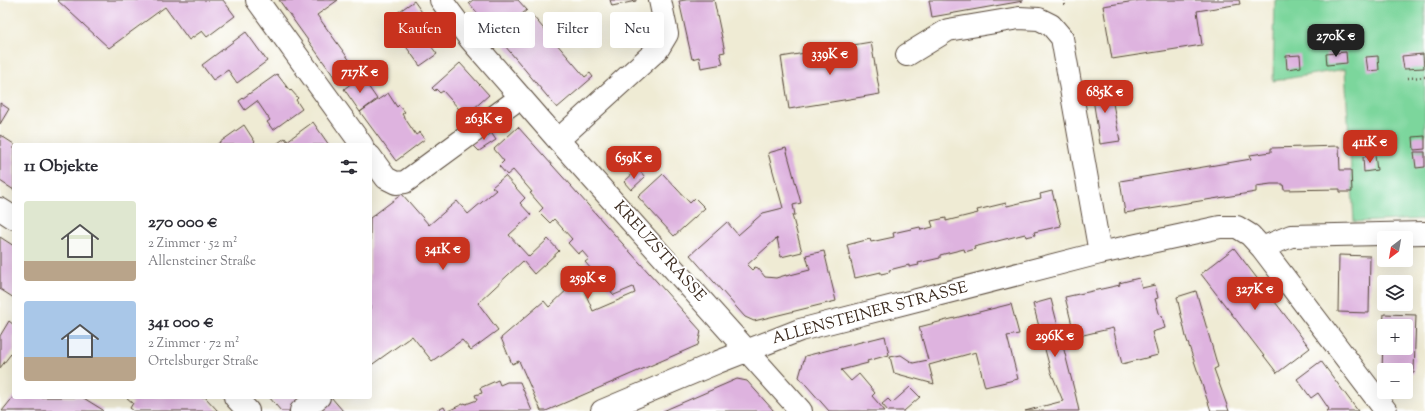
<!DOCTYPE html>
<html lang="de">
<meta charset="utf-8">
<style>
body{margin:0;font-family:"Sorts Mill Goudy",serif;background:#f2f2f3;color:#2b2b33;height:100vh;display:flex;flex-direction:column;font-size:15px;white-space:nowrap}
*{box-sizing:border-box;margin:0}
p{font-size:13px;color:#7c7c81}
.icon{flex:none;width:22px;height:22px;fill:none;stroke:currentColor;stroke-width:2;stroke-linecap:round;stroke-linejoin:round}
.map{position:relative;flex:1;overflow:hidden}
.details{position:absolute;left:12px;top:143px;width:360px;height:256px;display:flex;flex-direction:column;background:#fff;border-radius:4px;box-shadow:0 4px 16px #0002}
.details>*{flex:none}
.hud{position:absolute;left:384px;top:12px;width:380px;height:36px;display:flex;gap:8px}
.needle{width:26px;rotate:211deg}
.buttons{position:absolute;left:1377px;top:231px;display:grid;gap:8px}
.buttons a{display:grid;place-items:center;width:36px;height:36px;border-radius:4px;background:#fff;box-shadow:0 4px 16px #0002;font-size:20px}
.price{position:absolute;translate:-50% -34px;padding:0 9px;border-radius:8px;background:#c8321e;color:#fff;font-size:13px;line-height:26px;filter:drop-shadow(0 1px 2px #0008)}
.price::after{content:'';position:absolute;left:50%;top:24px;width:12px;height:9px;margin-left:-6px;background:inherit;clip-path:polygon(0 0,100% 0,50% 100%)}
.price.selected{background:#222;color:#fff}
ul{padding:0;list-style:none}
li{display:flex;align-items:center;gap:12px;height:100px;padding:0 12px}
li span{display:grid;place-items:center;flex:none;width:112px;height:80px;border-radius:4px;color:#555}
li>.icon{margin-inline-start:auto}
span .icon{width:48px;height:48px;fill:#fffc;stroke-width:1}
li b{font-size:17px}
h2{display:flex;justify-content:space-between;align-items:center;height:48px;padding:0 12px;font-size:17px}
.tag{padding:0 14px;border-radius:4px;background:#fff;box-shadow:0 4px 16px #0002;font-size:14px;line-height:36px}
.tag.selected{background:#c8321e;color:#fff}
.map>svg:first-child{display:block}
.green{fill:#7cd69c;stroke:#5c805d}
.building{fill:#deb3df}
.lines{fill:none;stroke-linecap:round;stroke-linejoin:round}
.minor-casing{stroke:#564739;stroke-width:24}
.path{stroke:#564739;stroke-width:2.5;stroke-dasharray:1 3;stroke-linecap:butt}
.minor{stroke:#fff;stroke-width:22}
.labels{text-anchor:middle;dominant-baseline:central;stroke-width:4;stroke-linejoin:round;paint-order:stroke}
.street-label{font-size:16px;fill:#3b2a1e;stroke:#fff}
</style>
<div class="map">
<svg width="1425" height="411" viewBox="0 0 1425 411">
<rect width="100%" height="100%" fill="#fff"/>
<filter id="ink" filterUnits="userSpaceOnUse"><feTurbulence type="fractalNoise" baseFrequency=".025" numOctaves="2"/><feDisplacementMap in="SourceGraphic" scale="8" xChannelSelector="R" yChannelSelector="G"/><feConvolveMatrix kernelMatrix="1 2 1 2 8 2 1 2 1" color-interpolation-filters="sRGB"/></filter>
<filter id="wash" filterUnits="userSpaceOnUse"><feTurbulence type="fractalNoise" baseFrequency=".012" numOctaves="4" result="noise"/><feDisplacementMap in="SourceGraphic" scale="16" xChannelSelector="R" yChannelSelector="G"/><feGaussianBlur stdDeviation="0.9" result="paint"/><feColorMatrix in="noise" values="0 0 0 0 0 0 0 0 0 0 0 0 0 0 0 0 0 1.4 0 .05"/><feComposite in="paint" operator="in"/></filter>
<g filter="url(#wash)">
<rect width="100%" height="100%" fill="#efebd4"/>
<!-- green -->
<path class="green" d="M1275 0H1425V219L1354 222 1345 69 1273 81Z"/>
<g id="blocks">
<!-- building -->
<path class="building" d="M57 0H223L235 16 207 37 202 31 189 40 165 7 109 48Z
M279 0H338L317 15 353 65 335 78Z
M473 0H518L527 10 522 14 527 19 532 15 585 77 590 73 593 77 557 108 469 3Z
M610 0H636V1L612 6Z
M686 0H714L725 52 720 53 723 64 701 68 699 57 692 59 679 1Z
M929 0H1023V1L932 17Z
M1142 0H1239L1240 4 1197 11 1202 45 1112 59 1103 6Z
M414 1 441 39 431 46 437 54 420 66 387 20Z
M246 32 267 61 237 83 228 70 213 80 202 65Z
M871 42 880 94 789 109 781 57Z
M1346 52 1347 63 1327 65 1326 54Z
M1423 54 1424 68 1404 69 1402 56Z
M1300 55 1301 67 1287 69 1286 56Z
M1378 56 1379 70 1368 71 1366 57Z
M460 63 489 95 463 118 457 111 459 109 443 91 440 93 436 89 435 91 432 88Z
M277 74 290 91 291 90 298 98 296 100 302 109 273 130 267 122 270 120 257 101 245 110 239 101Z
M361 76 377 99 360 112 344 89Z
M1109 82 1120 141 1100 144 1091 86Z
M388 93 397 107 399 105 405 112 402 114 416 135 420 132 425 139 396 161 360 112Z
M0 103 9 109 0 124Z
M313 122 329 145H275L285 138 287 141Z
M244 125 255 142 251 145H216Z
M518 127 701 331 698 345 546 411H541L519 361 512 364 501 338 544 301 549 307 573 284 580 281 593 311 635 293 633 287 614 295 585 262 589 259 582 251 578 254 568 243 572 239 554 219 550 223 539 212 543 208 530 193 532 192 513 170 507 175 499 166 504 161 494 149Z
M490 131 496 140 479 151 472 144Z
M0 135 14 144V190L0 181Z
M1393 136 1394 151 1374 153 1372 138Z
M1425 136V149L1414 150 1413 137Z
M1339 146 1340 170H1351L1352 192H1340V189L1284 190 1283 184H1271L1256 186V192L1125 213 1120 181 1251 159 1250 155 1271 152V148Z
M786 148 801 203 793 205 795 215H792L802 252 781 257 777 238 747 265 752 270 755 267 758 268 765 277 776 278 786 275V276L810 270 806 255 824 251 836 301 754 321 745 317 690 255 727 222 738 235 763 213 783 208 768 153Z
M1414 152H1425V167L1416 168Z
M1375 155 1377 170 1364 172 1363 157Z
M638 169 645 177 631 190 624 182Z
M663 174 690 203 695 198 705 208 674 236 638 197Z
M505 176 525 198 520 203 531 215 509 235 529 257 548 239 559 251 534 274 523 261 478 303 498 330 471 350 462 340 432 361 412 336 370 366V218L402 194 429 225 457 201 468 214 496 190 492 187Z
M1052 191 1061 226 1034 232 1035 235 1026 237 1025 234 974 247 975 249 965 252 964 249 940 255V258L918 263 919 265 909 267V265L889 270 890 272 881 274V272L855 278 847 245 870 239 871 242 894 237 893 233 920 227 921 230 933 227 931 221 946 218V221L978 213 977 210 1006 203 1007 206 1041 198 1040 194Z
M0 237 14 246V298L0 289Z
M1234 248 1310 348 1277 373 1201 274Z
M1339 255 1370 256 1369 313 1338 312Z
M1139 278 1142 288 1155 285 1158 298 1155 299 1160 316H1162L1165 328 1152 332 1158 355 1122 364 1113 328 1075 337 1065 297 1120 285 1119 283Z
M1196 291 1218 367 1214 369 1229 411H1211L1186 337 1177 297Z
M1051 299 1076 397 1079 411H1025L1063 401 1051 372 1033 304Z
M1011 304 1019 334 1007 336 1018 379 985 387 976 352 929 365 934 384 894 373 890 357 901 355 913 363 928 360 919 327Z
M1384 314 1416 315 1414 373H1406V370H1384V372H1382L1383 339H1384V348H1406V326H1383Z
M9 321 14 325V350L0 368V336Z
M885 336 889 355 867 361 868 363 841 370 851 381 859 374 875 393 872 396 885 411H829L799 377 805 356Z
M1321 361 1335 380 1358 411H1326L1329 409 1318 393 1311 398 1297 379Z
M737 379 747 381 774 411H663Z
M498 380 500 385 507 382H520L532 411H448L465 403 466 404 477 400 475 395 482 393 480 388Z
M910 387 920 397 904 411H888L882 404 888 399 892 403Z
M14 396V397H82L103 410 102 411H2Z
M126 397H205L218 411H134L130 408 133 403Z
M269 397H331L343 411H281Z
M444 407 446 411H436Z"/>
</g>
</g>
<g filter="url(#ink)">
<use href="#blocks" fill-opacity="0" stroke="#564739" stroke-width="1"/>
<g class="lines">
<!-- minor casing -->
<g class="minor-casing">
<path id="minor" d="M257 0 362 145
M441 0 470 39 558 140 801 411
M907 55 948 30 1019 18 1039 19 1051 25 1062 38 1100 253
M558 140 658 49 667 34 660 0
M370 156 386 178 396 183 405 182 521 97
M0 209 14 218
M1262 248 1291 236 1425 233
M235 397 248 411
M301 411 319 397
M602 411 718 362 800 330 1100 253 1220 227H1237L1250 235 1262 248 1386 411"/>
</g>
<!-- path -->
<path class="path" d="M1064 0 1065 6
M1408 78 1425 77"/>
<!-- minor -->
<use href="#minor" class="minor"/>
</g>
</g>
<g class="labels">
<!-- street labels -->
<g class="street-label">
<text transform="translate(659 252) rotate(48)">KREUZSTRASSE</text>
<text transform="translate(870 314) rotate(-15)">ALLENSTEINER STRASSE</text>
</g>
</g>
</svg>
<div class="buttons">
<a><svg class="needle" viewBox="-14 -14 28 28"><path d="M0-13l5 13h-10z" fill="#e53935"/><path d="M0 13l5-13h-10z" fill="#7c7c81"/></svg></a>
<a><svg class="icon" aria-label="layers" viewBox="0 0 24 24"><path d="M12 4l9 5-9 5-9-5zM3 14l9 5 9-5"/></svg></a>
<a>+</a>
<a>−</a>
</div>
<b class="price selected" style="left:1336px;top:58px">270K €</b>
<b class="price" style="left:830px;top:76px">339K €</b>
<b class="price" style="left:360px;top:94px">717K €</b>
<b class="price" style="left:1105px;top:114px">685K €</b>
<b class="price" style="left:484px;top:141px">263K €</b>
<b class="price" style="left:1370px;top:164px">411K €</b>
<b class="price" style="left:634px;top:180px">659K €</b>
<b class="price" style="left:443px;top:271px">341K €</b>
<b class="price" style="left:588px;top:300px">259K €</b>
<b class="price" style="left:1255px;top:311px">327K €</b>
<b class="price" style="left:1055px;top:358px">296K €</b>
<div class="hud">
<a class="tag selected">Kaufen</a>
<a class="tag">Mieten</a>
<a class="tag">Filter</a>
<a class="tag">Neu</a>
</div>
<section class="details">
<h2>11 Objekte<svg class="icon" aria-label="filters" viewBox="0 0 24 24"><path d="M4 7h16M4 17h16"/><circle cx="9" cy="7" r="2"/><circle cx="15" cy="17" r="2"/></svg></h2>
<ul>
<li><span style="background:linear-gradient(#dfe7d0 75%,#b9a48a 0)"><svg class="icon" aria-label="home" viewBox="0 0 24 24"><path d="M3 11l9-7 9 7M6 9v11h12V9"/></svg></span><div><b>270 000 €</b><p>2 Zimmer · 52 m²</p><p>Allensteiner Straße</p></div></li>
<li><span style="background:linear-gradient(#a9c7e8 70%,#b9a48a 0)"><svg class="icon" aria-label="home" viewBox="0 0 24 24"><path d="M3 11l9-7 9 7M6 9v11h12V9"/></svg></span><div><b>341 000 €</b><p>2 Zimmer · 72 m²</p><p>Ortelsburger Straße</p></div></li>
</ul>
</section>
</div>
